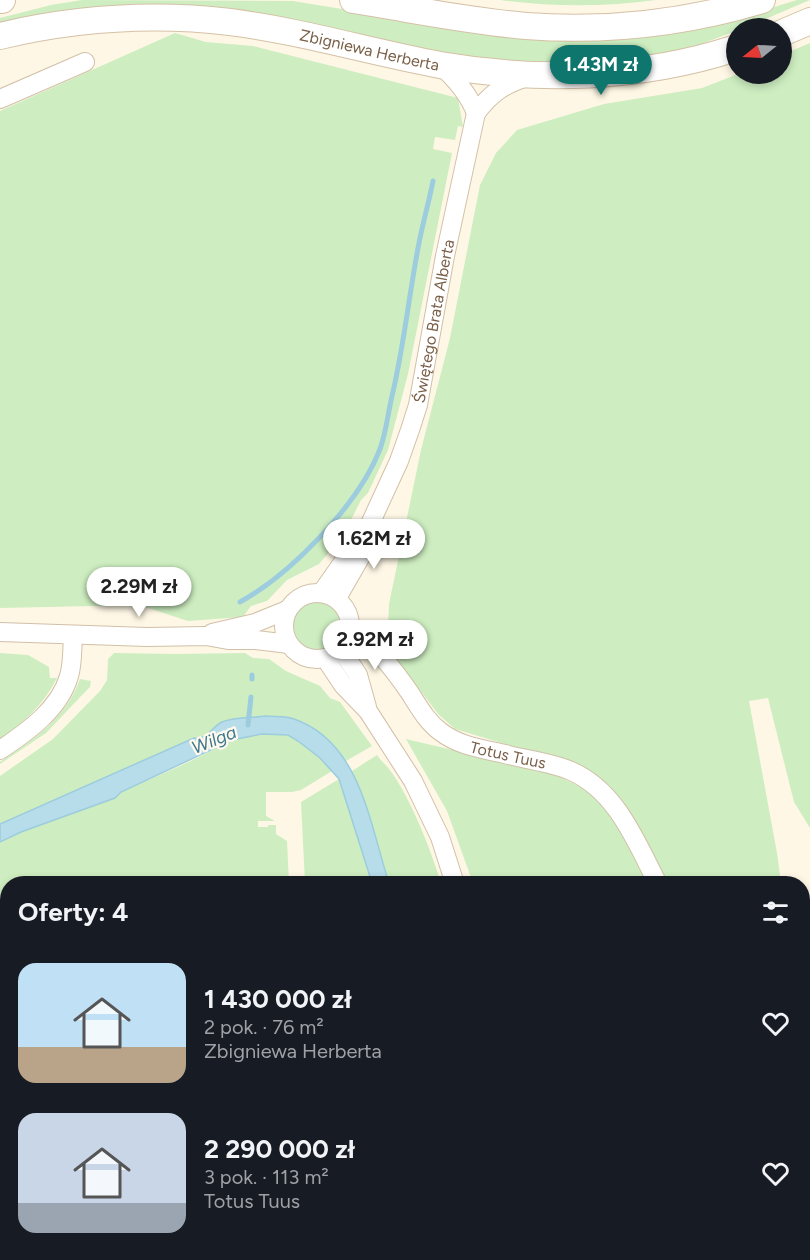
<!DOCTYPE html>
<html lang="pl">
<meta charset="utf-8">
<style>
body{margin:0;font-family:Figtree,sans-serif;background:#242831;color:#f1f3f6;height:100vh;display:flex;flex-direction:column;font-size:22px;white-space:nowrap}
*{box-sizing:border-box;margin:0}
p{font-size:20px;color:#9ea1a6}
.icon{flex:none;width:33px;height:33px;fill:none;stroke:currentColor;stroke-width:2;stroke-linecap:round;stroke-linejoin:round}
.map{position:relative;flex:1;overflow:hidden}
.sheet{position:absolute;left:0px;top:876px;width:810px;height:384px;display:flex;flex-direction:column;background:#171b24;border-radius:24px 24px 0 0;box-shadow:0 3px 9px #0003}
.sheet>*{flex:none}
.needle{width:39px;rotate:252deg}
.tools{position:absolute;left:726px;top:18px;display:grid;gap:12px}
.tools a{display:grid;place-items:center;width:66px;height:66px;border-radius:50%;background:#171b24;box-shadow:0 3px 9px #0003;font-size:30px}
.price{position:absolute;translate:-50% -51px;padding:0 14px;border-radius:21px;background:#fff;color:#222;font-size:20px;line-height:39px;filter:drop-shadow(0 2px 3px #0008)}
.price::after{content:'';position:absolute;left:50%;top:36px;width:18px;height:14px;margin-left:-9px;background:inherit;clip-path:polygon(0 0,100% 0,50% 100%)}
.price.selected{background:#0f766e;color:#fff}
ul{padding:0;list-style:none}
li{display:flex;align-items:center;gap:18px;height:150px;padding:0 18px}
li span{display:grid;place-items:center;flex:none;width:168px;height:120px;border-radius:18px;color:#555}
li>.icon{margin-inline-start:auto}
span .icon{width:72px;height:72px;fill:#fffc;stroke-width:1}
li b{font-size:26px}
h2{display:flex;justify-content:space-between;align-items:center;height:72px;padding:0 18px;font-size:26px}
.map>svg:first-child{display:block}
.green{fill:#ceeec1}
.water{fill:#b7ddea;stroke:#9cccdd;stroke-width:1.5}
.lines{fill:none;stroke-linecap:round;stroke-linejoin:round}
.stream{stroke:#9cccdd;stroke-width:5}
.street-casing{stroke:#d1c0a9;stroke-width:20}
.secondary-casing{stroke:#d5c1a6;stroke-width:28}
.street{stroke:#fff;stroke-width:18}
.secondary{stroke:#fff;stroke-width:26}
.labels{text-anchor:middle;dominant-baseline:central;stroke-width:4.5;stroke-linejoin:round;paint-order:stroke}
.street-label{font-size:16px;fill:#7a5f47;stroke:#fffaed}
.water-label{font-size:18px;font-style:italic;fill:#3e7990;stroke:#fffaed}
</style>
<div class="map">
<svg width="810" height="1260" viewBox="0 0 810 1260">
<rect width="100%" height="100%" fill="#fef7e5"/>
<!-- green -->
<path class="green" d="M82 0 293 1 507 36 725 22 797 0H810L754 24 736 28V31L693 47 629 61 536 64 450 55 276 16 208 8 150 5 108 7 0 24V18L51 5Z
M500 0H656C605 7 551 7 500 0Z
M175 33 206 42 253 46 458 98 463 127 458 126 455 140 435 137 433 149 452 153 408 374 388 450 368 493 361 500 345 532 342 543 336 550 330 551 319 564 287 580 267 601 251 606 243 617 188 621 139 605 0 608V111Z
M810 43V828L794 802 768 698 749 701 777 853 781 883H666L630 814 610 786 575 765 455 729 438 714 387 646 389 604 421 450 450 338 480 185 496 153 517 130 604 104 702 88 738 74H782V55Z
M292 626a25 25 0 1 1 50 0a25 25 0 1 1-50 0Z
M0 653 28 655 49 667 50 678H57C44 704 24 723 0 739Z
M114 653 176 654 245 653 253 658 269 659 286 671 320 686 330 698 340 702 372 746 346 761C340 755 328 737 321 734 310 729 236 718 225 721 212 725 211 740 194 738L0 824V776L53 739 100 691 107 680 108 659Z
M80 679 91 681 90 687 84 693 46 733 0 764V762C34 739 66 719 80 679Z
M262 734C270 734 278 733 286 735 301 739 324 757 332 771L301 790 292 792H266V816L275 821H258V827H268V825H276V834L287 841 289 883 8 884V1252L225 1253 217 1260H0V842L21 832 115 798 121 792C147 780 175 769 201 756 225 744 234 737 262 734Z
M406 739 550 773 591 791 611 810 650 883H473L447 811Z
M377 755C381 761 385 764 389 769 410 796 431 850 441 883H389L368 812 352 771Z
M339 779 372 883H305L301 802Z
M810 1041V1153L803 1151 802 1047Z
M803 1233 810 1235V1260H668L669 1257 666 1256 667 1252H802Z
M287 1253H366L361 1260H349L343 1257 341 1260H294Z
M570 1253H644L642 1260H583Z"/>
<!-- water -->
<path class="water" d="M266 716C275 717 286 716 294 719 361 742 370 826 389 883H372L339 779 320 758 298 741 288 735 262 734 232 740 121 792 115 798 21 832 0 842V824L194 738C209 740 211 727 222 722 235 717 253 718 266 716Z"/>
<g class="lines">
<!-- stream -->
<path class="stream" d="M240 602C291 574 359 504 380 449 386 433 388 413 392 396 404 346 409 294 419 243 423 222 429 202 433 181
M252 679V675
M248 725 251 697"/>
<!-- street casing -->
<g class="street-casing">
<g id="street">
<path d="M440 65C456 79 468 93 476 113"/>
<path d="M0 99 85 62"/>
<path id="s1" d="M322 592 370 524 399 461 410 430 418 405 445 256 476 113C491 93 503 85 527 77"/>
<circle cx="317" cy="626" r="33"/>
<path d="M337 598 364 551 368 534"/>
<path d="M0 632 147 637 206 636 228 640H256L289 644"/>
<path id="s2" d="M350 632C378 648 392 667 410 693 419 707 427 722 441 732 459 746 483 749 505 754 526 760 551 762 571 771 617 791 636 842 658 884"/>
<path d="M212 633 255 623 287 610"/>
<path d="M341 649 358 675 367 707"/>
<path d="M325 658 343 685 368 711 413 781 440 837 455 884"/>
<path d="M0 750C27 732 60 709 69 676 73 663 72 648 73 635"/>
<path d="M802 1175 810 1177"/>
<path d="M652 1260 655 1252"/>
</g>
</g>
<!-- secondary casing -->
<g class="secondary-casing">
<g id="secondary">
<path d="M0 0H2"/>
<path d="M353 0C411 9 468 21 526 26 606 32 686 23 762 0"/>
<path d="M782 33 810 21"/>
<path id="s3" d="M0 36C76 18 153 13 230 22 301 31 370 52 440 65 538 82 641 79 736 48"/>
</g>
</g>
<!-- street -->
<use href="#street" class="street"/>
<!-- secondary -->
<use href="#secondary" class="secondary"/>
</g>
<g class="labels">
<!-- street labels -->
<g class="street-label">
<text stroke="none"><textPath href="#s3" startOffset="374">Zbigniewa Herberta</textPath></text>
<text stroke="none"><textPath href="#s1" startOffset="297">Świętego Brata Alberta</textPath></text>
<text stroke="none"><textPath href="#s2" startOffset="208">Totus Tuus</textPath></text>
</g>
<!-- water labels -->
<g class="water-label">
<text transform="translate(214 740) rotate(-22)">Wilga</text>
</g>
</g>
</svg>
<div class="tools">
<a><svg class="needle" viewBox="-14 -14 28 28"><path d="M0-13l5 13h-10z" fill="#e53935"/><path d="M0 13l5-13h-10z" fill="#9ea1a6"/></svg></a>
</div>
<b class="price selected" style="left:601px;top:96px">1.43M zł</b>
<b class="price" style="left:374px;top:570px">1.62M zł</b>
<b class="price" style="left:139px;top:618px">2.29M zł</b>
<b class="price" style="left:375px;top:671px">2.92M zł</b>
<section class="sheet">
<h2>Oferty: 4<svg class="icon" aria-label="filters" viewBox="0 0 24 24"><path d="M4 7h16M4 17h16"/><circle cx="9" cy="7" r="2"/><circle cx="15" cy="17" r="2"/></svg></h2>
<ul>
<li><span style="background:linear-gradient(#bfe0f5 70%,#b9a48a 0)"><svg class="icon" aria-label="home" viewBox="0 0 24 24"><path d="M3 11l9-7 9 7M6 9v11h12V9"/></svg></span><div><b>1 430 000 zł</b><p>2 pok. · 76 m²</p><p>Zbigniewa Herberta</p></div><svg class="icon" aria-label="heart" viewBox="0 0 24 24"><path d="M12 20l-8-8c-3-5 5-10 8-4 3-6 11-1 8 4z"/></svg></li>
<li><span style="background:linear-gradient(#c9d6e8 75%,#9aa5b1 0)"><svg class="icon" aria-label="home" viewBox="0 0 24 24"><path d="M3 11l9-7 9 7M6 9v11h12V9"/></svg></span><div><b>2 290 000 zł</b><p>3 pok. · 113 m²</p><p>Totus Tuus</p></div><svg class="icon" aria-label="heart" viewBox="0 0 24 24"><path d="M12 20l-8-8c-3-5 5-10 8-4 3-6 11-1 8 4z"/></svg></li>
</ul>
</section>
</div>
